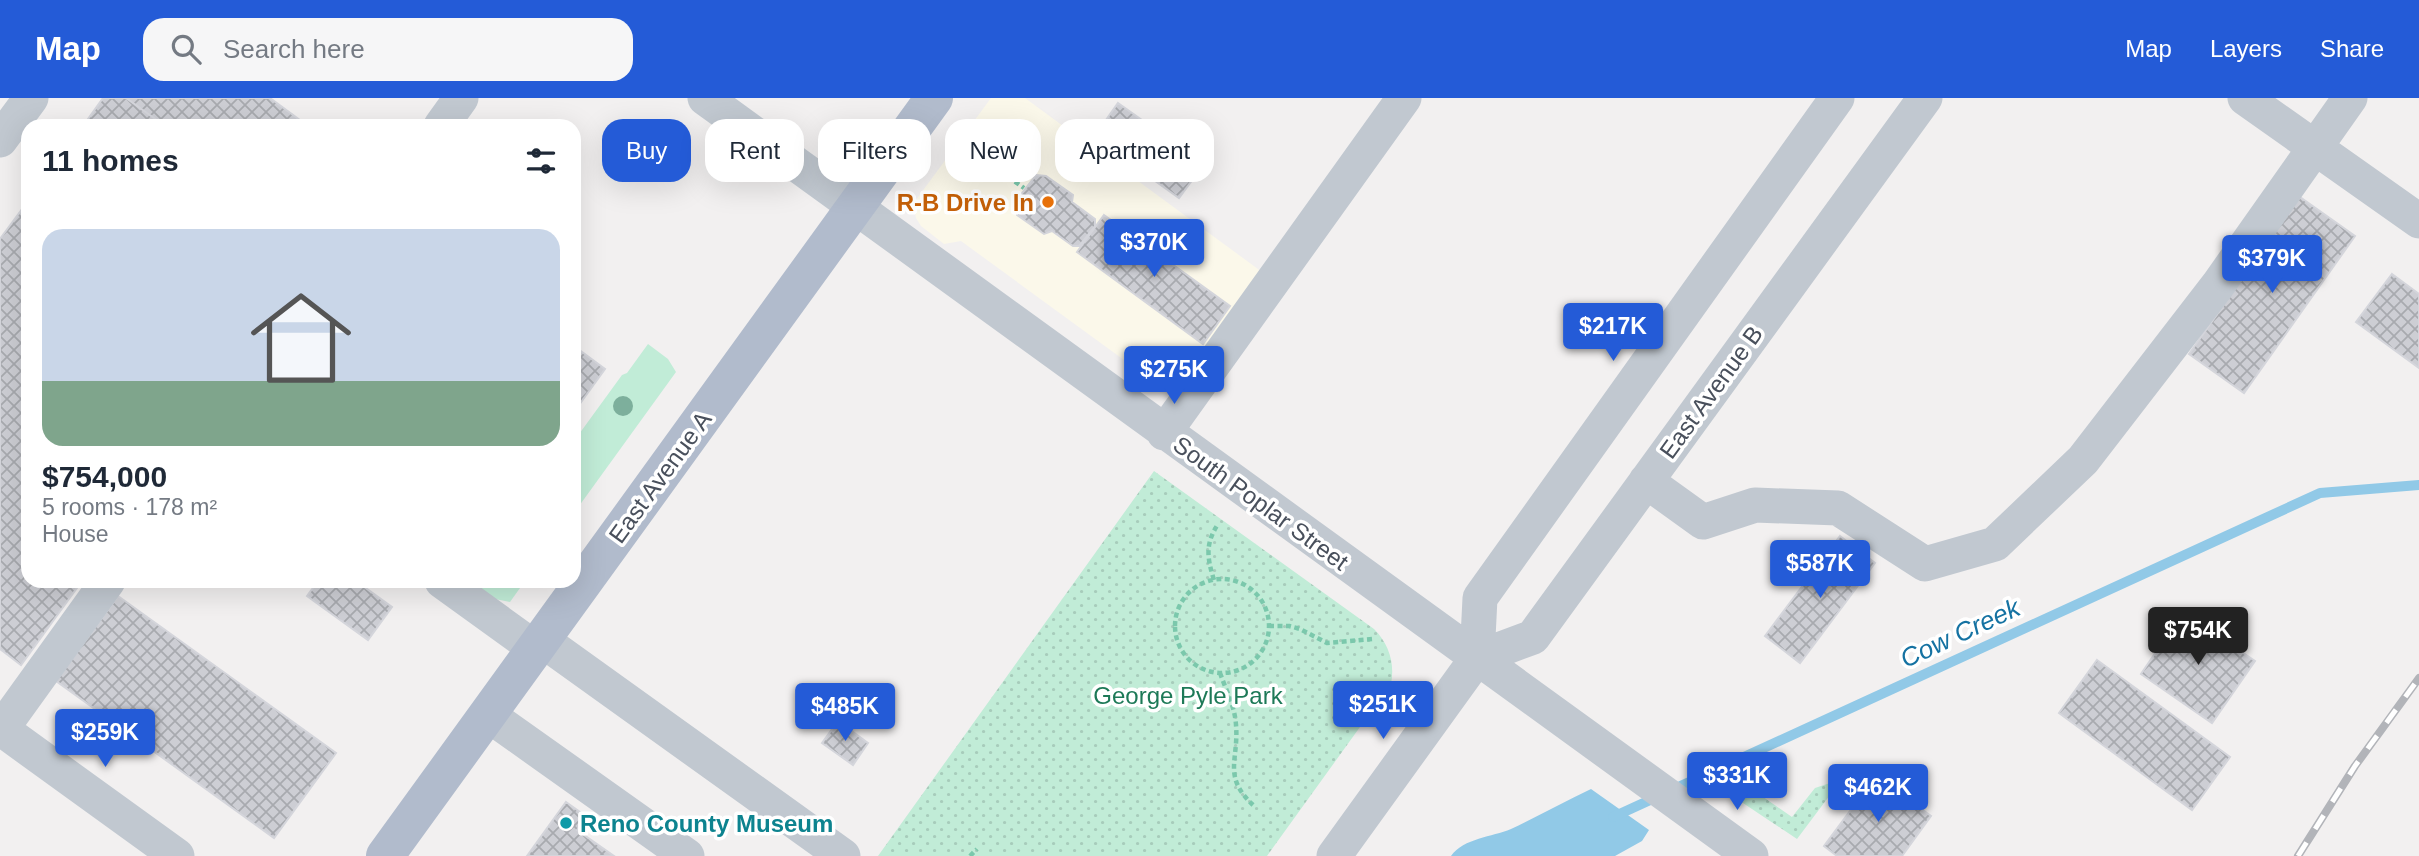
<!DOCTYPE html>
<meta charset="utf-8">
<style>
body{margin:0;font-family:Helvetica,sans-serif;background:#f6f6f7;color:#1f2937;height:100vh;display:flex;flex-direction:column;font-size:26px;white-space:nowrap}
*{box-sizing:border-box;margin:0}
p{font-size:23px;color:#747a83}
.icon{flex:none;width:38px;height:38px;fill:none;stroke:currentColor;stroke-width:2;stroke-linecap:round;stroke-linejoin:round}
.map{position:relative;flex:1;overflow:hidden}
.side{position:absolute;left:21px;top:21px;width:560px;height:469px;display:flex;flex-direction:column;background:#fff;border-radius:21px;box-shadow:0 7px 28px #0002}
.side>*{flex:none}
.top-card{position:absolute;left:602px;top:21px;width:665px;height:63px;display:flex;gap:14px}
.price{position:absolute;translate:-50% -60px;padding:0 16px;border-radius:7px;background:#245bd7;color:#fff;font-size:23px;line-height:46px;filter:drop-shadow(0 2px 4px #0008)}
.price::after{content:'';position:absolute;left:50%;top:42px;width:21px;height:16px;margin-left:-10px;background:inherit;clip-path:polygon(0 0,100% 0,50% 100%)}
.price.selected{background:#222;color:#fff}
ul{padding:0;list-style:none}
li{display:grid;align-content:center;gap:14px;height:371px;padding:0 21px}
li span{display:grid;place-items:center;height:217px;border-radius:21px;color:#555}
li>.icon{margin-inline-start:auto}
span .icon{width:126px;height:126px;fill:#fffc;stroke-width:1}
li b{font-size:30px}
h2{display:flex;justify-content:space-between;align-items:center;height:84px;padding:0 21px;font-size:30px}
.pill{padding:0 24px;border-radius:21px;background:#fff;box-shadow:0 7px 28px #0002;font-size:24px;line-height:63px}
.pill.selected{background:#245bd7;color:#fff}
header{display:flex;align-items:center;gap:42px;box-sizing:border-box;height:98px;padding:0 35px;background:#245bd7;color:#fff}
header strong{font-size:33px}
nav{display:flex;gap:38px;margin-inline-start:auto;font-size:24px}
.search{width:490px;height:63px;background:#f6f6f7;display:flex;align-items:center;gap:18px;box-sizing:border-box;padding:0 24px;border-radius:21px;color:#747a83;font-size:26px}
.map>svg:first-child{display:block}
.commercial{fill:#fbf8ea}
.grass{fill:#c1ecd7}
.park{fill:url(#park-dots)}
.water{fill:#91c9e7}
.lines{fill:none;stroke-linecap:round;stroke-linejoin:round}
.stream{stroke:#91c9e7;stroke-width:10}
.building{fill:url(#building-cross-hatch);stroke:#d4d5db;stroke-width:2}
.path{stroke:#7bc8ac;stroke-width:4.5;stroke-dasharray:5 3.5;stroke-linecap:butt}
.minor{stroke:#c1c8d0;stroke-width:35}
.major{stroke:#b1bbcc;stroke-width:38}
.rail-casing{stroke:#b2b4b9;stroke-width:8}
.rail{stroke:#fff;stroke-width:5;stroke-dasharray:16;stroke-linecap:butt}
.tree{fill:#7daf9c}
.food-dot{fill:#e8710a;stroke:#fff;stroke-width:2.5}
.culture-dot{fill:#0f9aa8;stroke:#fff;stroke-width:2.5}
.labels{text-anchor:middle;dominant-baseline:central;stroke-width:7;stroke-linejoin:round;paint-order:stroke}
.food-label{font-size:24px;font-weight:bold;fill:#c56008;stroke:#fff;text-anchor:end}
.street-label{font-size:24px;fill:#49505c;stroke:#fff}
.park-label{font-size:24px;fill:#1d7957;stroke:#fff}
.culture-label{font-size:24px;font-weight:bold;fill:#0d838f;stroke:#fff;text-anchor:start}
.water-label{font-size:26px;font-style:italic;fill:#1572a2;stroke:#fff}
</style>
<header>
<strong>Map</strong>
<div class="search"><svg class="icon" aria-label="search" viewBox="0 0 24 24"><circle cx="10" cy="10" r="6"/><path d="M15 15l6 6"/></svg>Search here</div>
<nav><a>Map</a><a>Layers</a><a>Share</a></nav>
</header>
<div class="map">
<svg width="2419" height="758" viewBox="0 0 2419 758">
<defs>
<pattern id="park-dots" width="8" height="8" patternUnits="userSpaceOnUse" patternTransform="scale(1.75)"><rect width="8" height="8" fill="#c1ecd7"/><path d="M2 2h.1M6 6h.1" fill="none" stroke="#a7ccbb" stroke-width="1.8" stroke-linecap="round"/></pattern>
<pattern id="building-cross-hatch" width="8" height="8" patternUnits="userSpaceOnUse" patternTransform="scale(1.75)"><rect width="8" height="8" fill="#cdced4"/><path d="M0 0l8 8M0 8l8-8" fill="none" stroke="#a8aaaf"/></pattern>
</defs>
<rect width="100%" height="100%" fill="#f2f0f0"/>
<!-- commercial -->
<path class="commercial" d="M991 0H1025L1262 174 1172 297 961 143 944 146 921 128 916 120 913 106Z"/>
<!-- grass -->
<path class="grass" d="M648 246 668 261 676 274 574 415V343L622 277 627 275Z
M473 483H525L510 504 490 500 470 487Z"/>
<!-- park -->
<path class="park" d="M1154 373 1374 531C1389 546 1395 565 1391 586L1267 758H878Z
M1842 681 1797 741 1731 697 1749 689 1792 719 1815 690Z"/>
<!-- water -->
<path class="water" d="M1591 691 1649 732 1642 743 1615 758H1451C1464 740 1492 739 1511 731 1538 718 1564 704 1591 691Z"/>
<g class="lines">
<!-- stream -->
<path class="stream" d="M1613 719 2320 395 2419 387"/>
</g>
<!-- building -->
<path class="building" d="M103 0H126L165 28H83Z
M126 0H270L308 28H165Z
M1118 5 1204 66 1179 100 1094 39Z
M1036 77 1046 78 1073 97 1072 104 1095 121V128L1079 148H1073L1052 133 1044 136 1017 117 1016 103Z
M2300 99 2355 138 2244 295 2189 256Z
M28 103V483H82L21 567 0 551V141Z
M1104 117 1230 208 1203 246 1077 154Z
M2392 176 2419 196V270L2356 224Z
M574 248 605 271 574 314Z
M1840 438 1875 465 1800 565 1765 538Z
M318 483H356L392 509 368 542 307 498Z
M118 498 336 655 274 740 56 583Z
M2183 514 2255 563 2212 625 2141 576Z
M2097 562 2230 659 2192 712 2059 615Z
M838 623 868 645 853 667 822 645Z
M1876 678 1931 718 1902 758H1837L1824 748Z
M566 704 587 719 577 732 614 758H527Z"/>
<g class="lines">
<!-- path -->
<path class="path" d="M994 69 1024 90
M1175 528a47 47 0 1 1 94 0a47 47 0 1 1-94 0Z
M1214 482C1207 460 1205 446 1218 426
M1269 528H1289L1300 531 1327 545 1373 541
M1220 575C1226 592 1235 609 1236 627 1239 662 1222 678 1253 707
M970 758 977 751"/>
<!-- minor -->
<path class="minor" d="M705 0 1751 758
M2245 0 2419 123
M441 28 461 0
M0 42 31 0
M1164 335 1404 0
M1646 383 1703 424 1755 407 1838 410 1925 466 1995 446 2083 362 2218 187 2350 0
M442 483 536 551
M542 542 843 758
M1477 560 1480 500 1837 0
M487 616 687 758
M0 630 177 758
M0 633 108 483
M1334 758 1477 560 1533 539 1925 0"/>
<!-- major -->
<path class="major" d="M385 758 934 0"/>
<!-- rail casing -->
<g class="rail-casing">
<path id="rail" d="M2298 758 2355 668 2419 580"/>
</g>
<!-- rail -->
<use href="#rail" class="rail"/>
</g>
<!-- trees -->
<circle class="tree" cx="623" cy="308" r="10"/>
<!-- markers -->
<circle class="food-dot" cx="1048" cy="104" r="7"/>
<circle class="culture-dot" cx="566" cy="725" r="7"/>
<g class="labels">
<!-- food labels -->
<g class="food-label">
<text x="1034" y="104">R-B Drive In</text>
</g>
<!-- street labels -->
<g class="street-label">
<text transform="translate(1711 294) rotate(-54)">East Avenue B</text>
<text transform="translate(660 379) rotate(-54)">East Avenue A</text>
<text transform="translate(1261 405) rotate(36)">South Poplar Street</text>
</g>
<!-- park labels -->
<g class="park-label">
<text x="1188" y="597">George Pyle Park</text>
</g>
<!-- culture labels -->
<g class="culture-label">
<text x="580" y="725">Reno County Museum</text>
</g>
<!-- water labels -->
<g class="water-label">
<text transform="translate(1960 535) rotate(-25)">Cow Creek</text>
</g>
</g>
</svg>
<b class="price" style="left:1154px;top:181px">$370K</b>
<b class="price" style="left:2272px;top:197px">$379K</b>
<b class="price" style="left:1613px;top:265px">$217K</b>
<b class="price" style="left:1174px;top:308px">$275K</b>
<b class="price" style="left:1820px;top:502px">$587K</b>
<b class="price selected" style="left:2198px;top:569px">$754K</b>
<b class="price" style="left:1383px;top:643px">$251K</b>
<b class="price" style="left:845px;top:645px">$485K</b>
<b class="price" style="left:105px;top:671px">$259K</b>
<b class="price" style="left:1737px;top:714px">$331K</b>
<b class="price" style="left:1878px;top:726px">$462K</b>
<div class="top-card">
<a class="pill selected">Buy</a>
<a class="pill">Rent</a>
<a class="pill">Filters</a>
<a class="pill">New</a>
<a class="pill">Apartment</a>
</div>
<section class="side">
<h2>11 homes<svg class="icon" aria-label="filters" viewBox="0 0 24 24"><path d="M4 7h16M4 17h16"/><circle cx="9" cy="7" r="2"/><circle cx="15" cy="17" r="2"/></svg></h2>
<ul>
<li><span style="background:linear-gradient(#c9d6e8 70%,#7fa58c 0)"><svg class="icon" aria-label="home" viewBox="0 0 24 24"><path d="M3 11l9-7 9 7M6 9v11h12V9"/></svg></span><div><b>$754,000</b><p>5 rooms · 178 m²</p><p>House</p></div></li>
</ul>
</section>
</div>
